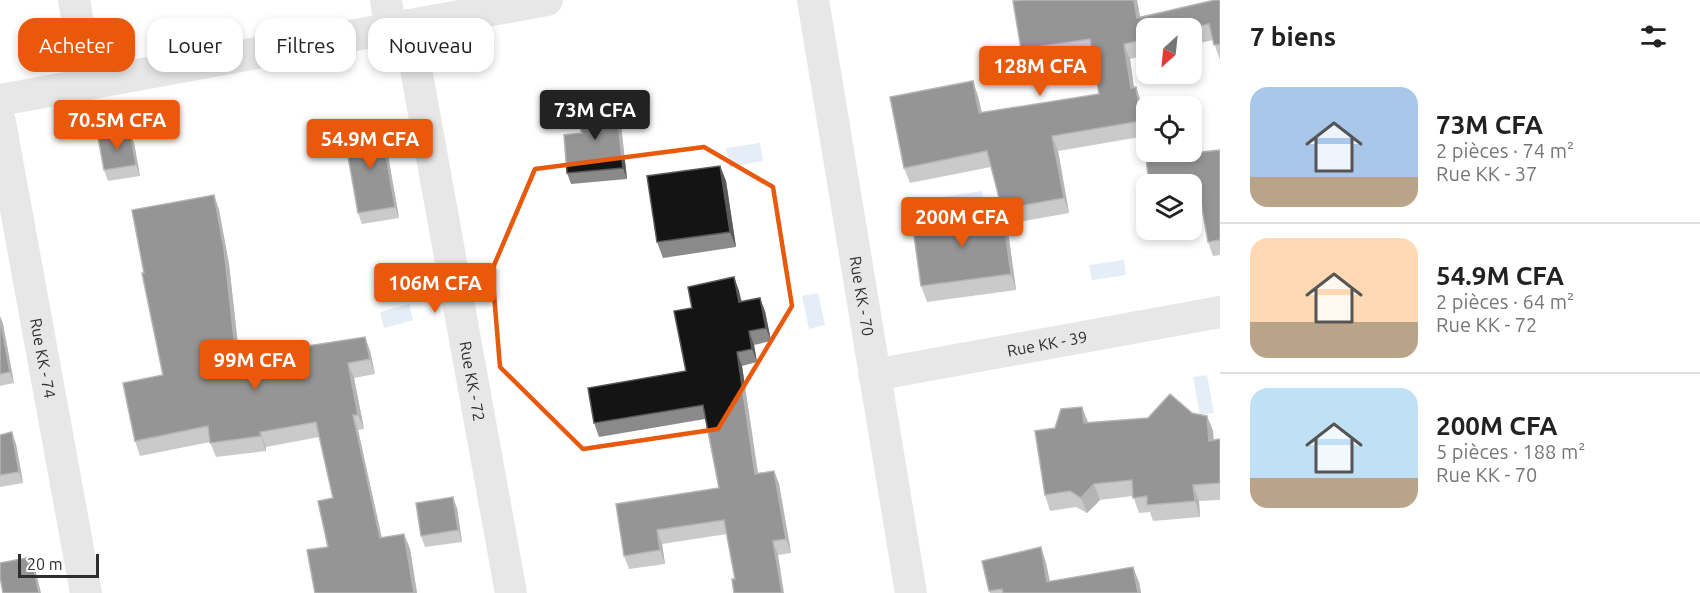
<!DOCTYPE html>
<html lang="fr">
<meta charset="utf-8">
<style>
body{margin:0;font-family:Ubuntu,sans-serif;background:#f2f2f2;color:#222;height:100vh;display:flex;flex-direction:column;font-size:22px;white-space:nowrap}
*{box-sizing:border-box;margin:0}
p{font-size:20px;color:#767676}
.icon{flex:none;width:33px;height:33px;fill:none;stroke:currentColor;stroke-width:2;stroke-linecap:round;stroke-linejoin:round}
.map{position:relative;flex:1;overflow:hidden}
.drawer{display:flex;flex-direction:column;background:#fff;width:480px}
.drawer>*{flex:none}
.guide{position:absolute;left:18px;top:18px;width:570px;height:54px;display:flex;gap:12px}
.needle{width:39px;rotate:207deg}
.tools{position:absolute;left:1136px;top:18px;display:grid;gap:12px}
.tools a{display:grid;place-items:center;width:66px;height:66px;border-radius:12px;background:#fff;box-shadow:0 3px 9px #0003;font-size:30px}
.scale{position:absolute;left:18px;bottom:15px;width:81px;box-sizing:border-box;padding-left:6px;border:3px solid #2d2d2d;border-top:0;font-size:16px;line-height:21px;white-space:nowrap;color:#2d2d2d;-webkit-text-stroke:4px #fff;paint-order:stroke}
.price{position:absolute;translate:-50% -51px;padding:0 14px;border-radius:6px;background:#ea580c;color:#fff;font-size:20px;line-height:39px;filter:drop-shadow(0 2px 3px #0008)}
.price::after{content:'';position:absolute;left:50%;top:36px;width:18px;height:14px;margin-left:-9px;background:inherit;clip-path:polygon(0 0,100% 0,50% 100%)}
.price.on{background:#222;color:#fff}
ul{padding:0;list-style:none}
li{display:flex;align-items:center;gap:18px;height:150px;padding:0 30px}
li+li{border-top:2px solid #e0e0e0}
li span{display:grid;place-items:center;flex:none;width:168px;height:120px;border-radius:18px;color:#555}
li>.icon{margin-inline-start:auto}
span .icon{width:72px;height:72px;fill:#fffc;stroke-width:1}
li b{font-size:26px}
h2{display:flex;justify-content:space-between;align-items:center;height:72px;padding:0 30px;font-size:26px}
.chip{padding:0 21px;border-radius:18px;background:#fff;box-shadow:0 3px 9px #0003;font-size:21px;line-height:54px}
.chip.on{background:#ea580c;color:#fff}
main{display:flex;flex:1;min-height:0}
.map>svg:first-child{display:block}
.water{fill:#c6d7eb}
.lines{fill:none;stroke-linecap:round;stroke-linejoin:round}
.minor{stroke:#cacaca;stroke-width:32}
.wall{fill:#8a8a8a}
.shaded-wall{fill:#5a5a5a}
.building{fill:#141414;stroke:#5a5a5a;stroke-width:1.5}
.marked{fill:none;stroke:#e8590c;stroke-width:4.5;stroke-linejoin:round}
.labels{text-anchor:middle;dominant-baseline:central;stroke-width:6;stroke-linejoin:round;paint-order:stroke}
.street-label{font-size:16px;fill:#2d2d2d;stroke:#fff}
</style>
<main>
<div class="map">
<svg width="1220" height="593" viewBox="0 0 1220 593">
<rect width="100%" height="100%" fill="#fff"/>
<!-- water -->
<path class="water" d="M760 143 763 161 730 167 726 148Z
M982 191 984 203 945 209 943 197Z
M1124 260 1126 275 1092 280 1089 265Z
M818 293 825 325 809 329 802 296Z
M409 304 413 320 384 328 380 312Z
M1207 375 1214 413 1200 415 1193 377Z"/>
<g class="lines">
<!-- minor -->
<g class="minor">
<path d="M74 0 88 84"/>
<path d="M386 0 390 28"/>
<path id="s1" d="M813 0 911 593"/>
<path id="s2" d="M408 25 511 593"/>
<path d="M0 100 547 0"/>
<path id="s3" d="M0 122 86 593"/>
<path id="s4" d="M874 375 1220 312"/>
</g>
</g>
<!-- wall -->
<path class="wall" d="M1022 0H1137L1140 17 1220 0V60L1213 40 1191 45V28H1146V55L1130 59 1134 88 1141 102 1146 136 1058 151 1069 213 1007 224 1016 290 927 302 921 286 1002 209 991 167 910 183 904 168 978 96 982 113 1099 94 1093 54 1026 64 1021 49Z
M573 110 620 116 627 179 571 184 567 173 582 133Z
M381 127 385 138 399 218 362 224 358 213Z
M134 143 140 176 108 181 104 170Z
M1220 150V255L1213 256 1208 242 1200 200 1191 204V184Z
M720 166 726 181 736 247 663 258 657 242Z
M214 195 219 210 229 264 239 356 365 337 370 351 375 374 354 378 364 429 358 430 382 538 404 534 410 549 417 593H315L328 547 333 498 319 437 266 447V451L216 457 210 442 140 456 135 441 163 375 144 273Z
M734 277 739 291 742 302 765 311 771 341 754 345 757 362 742 366 758 473 774 471 779 484 791 553 778 555 735 579 727 534 662 544 665 564 629 569 624 556 616 504 719 488 705 419 599 437 594 423 686 371 692 308Z
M0 316 3 324 14 383 0 386Z
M1192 413 1207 416 1213 431V440L1220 439V500L1199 501 1200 517 1153 521 1150 512 1139 513 1133 496 1100 500 1087 513 1076 507 1050 511 1045 495 1088 423 1148 418Z
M0 435 16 444 23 483 0 487Z
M457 508 462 542 425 547 421 536Z
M1041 547 1046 563 1050 582H1139L1141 593H990L982 561Z"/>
<!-- shaded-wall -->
<path class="shaded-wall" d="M1134 0H1137L1143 33 1137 18Z
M1124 44 1130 59 1136 103 1131 88Z
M973 81 978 96 985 128 979 113Z
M1136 87 1141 102 1146 134 1141 121Z
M616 105 620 116 627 179 623 168Z
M381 127 385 138 399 218 395 207Z
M130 132 134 143 140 176 136 165Z
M1052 136 1058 151 1069 213 1064 198Z
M720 166 726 181 736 247 730 232Z
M214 195 219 210 229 264 241 371 236 357Z
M1002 209 1007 224 1016 290 1011 274Z
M734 277 739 291 744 316 739 302Z
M760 298 765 311 771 341 766 328Z
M0 316 3 324 14 383 10 372Z
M749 331 754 345 757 362 752 349Z
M365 337 370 351 375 374 370 359Z
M737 352 742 366 760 488 755 474Z
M348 363 354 378 364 429 358 415Z
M1082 407 1088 422 1090 439 1084 423Z
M353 415 358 430 385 553 380 538Z
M1207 416 1213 431 1215 456 1209 441Z
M12 432 16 444 23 483 19 472Z
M260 432 266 447V451L261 436Z
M774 471 779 484 791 553 786 539Z
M1094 484 1100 500 1087 513 1081 498Z
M1193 485 1199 501 1200 517 1195 501Z
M453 497 457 508 462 542 458 530Z
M657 530 662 544 665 564 660 550Z
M404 534 410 549 417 593H414Z
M773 541 778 555 784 593H782Z
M1041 547 1046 563 1052 593 1047 582Z
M31 557 35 568 41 593H39Z
M1133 567 1139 582 1141 593H1138Z"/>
<!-- building -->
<path class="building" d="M1022 0H1134L1137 18 1215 0H1220V44L1214 45 1209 24 1190 28H1146V39L1124 44 1131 88 1136 87 1141 121 1052 136 1064 198 1002 209 987 151 904 168 890 97 973 81 979 113 1099 94 1090 39 1021 49 1013 1Z
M616 105 623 168 567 173 564 135 582 133 573 110Z
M381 127 395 207 358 213 344 133Z
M130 132 136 165 104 170 98 137Z
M1220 150V240L1208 242 1198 185 1191 188V184H1149L1146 158Z
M720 166 730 232 657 242 647 176Z
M214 195 224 249 236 357 365 337 370 359 348 363 358 415H353L380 538 404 534 414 593H315L307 550 328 547 318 501 333 498 316 422 260 432 261 436 210 443 208 426 135 441 123 383 163 375 142 273H144L132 210Z
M1002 209 1011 274 921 286 912 221Z
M734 277 739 302 760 298 766 328 749 331 752 349 737 352 755 474 774 471 786 539 773 541 782 593H734L732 579H735L724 520 657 530 660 550 624 556 616 504 719 488 703 405 594 423 588 388 686 371 674 311 692 308 688 287Z
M0 318 10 372 0 374Z
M1170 394 1192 413 1207 416 1209 441 1220 439V483L1193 485 1195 501 1147 505V496L1133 498 1132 480 1094 484 1081 498 1070 491 1045 495 1035 431 1055 428 1061 409 1082 407 1084 423 1148 418Z
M12 432 19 472 0 475V435Z
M453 497 458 530 421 536 416 503Z
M1041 547 1047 582 1133 567 1138 593H1003L1002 589 989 591 982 561Z
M31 557 39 593H3L0 577V563Z"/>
<!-- marked area -->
<path d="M0 0H1220V593H0ZM704 147 773 187 792 306 718 429 583 449 500 367 492 270 535 169Z" fill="#fff" fill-opacity=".55" fill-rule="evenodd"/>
<path class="marked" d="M704 147 773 187 792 306 718 429 583 449 500 367 492 270 535 169Z"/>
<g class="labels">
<!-- street labels -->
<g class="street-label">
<text stroke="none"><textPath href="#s1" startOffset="300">Rue KK - 70</textPath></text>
<text stroke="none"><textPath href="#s4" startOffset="176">Rue KK - 39</textPath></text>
<text stroke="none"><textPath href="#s3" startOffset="240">Rue KK - 74</textPath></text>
<text stroke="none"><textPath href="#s2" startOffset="362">Rue KK - 72</textPath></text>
</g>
</g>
</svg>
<div class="tools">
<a><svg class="needle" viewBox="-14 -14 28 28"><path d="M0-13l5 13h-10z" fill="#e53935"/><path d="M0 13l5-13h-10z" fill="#767676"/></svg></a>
<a><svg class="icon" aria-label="locate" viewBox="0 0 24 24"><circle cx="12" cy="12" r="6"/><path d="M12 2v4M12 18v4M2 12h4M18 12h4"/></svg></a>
<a><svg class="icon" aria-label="layers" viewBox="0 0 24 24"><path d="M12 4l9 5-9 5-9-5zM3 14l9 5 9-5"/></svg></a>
</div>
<div class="scale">20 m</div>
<b class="price" style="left:1040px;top:97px">128M CFA</b>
<b class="price on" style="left:595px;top:141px">73M CFA</b>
<b class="price" style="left:117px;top:151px">70.5M CFA</b>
<b class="price" style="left:370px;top:170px">54.9M CFA</b>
<b class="price" style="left:962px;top:248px">200M CFA</b>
<b class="price" style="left:435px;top:314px">106M CFA</b>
<b class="price" style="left:255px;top:391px">99M CFA</b>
<div class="guide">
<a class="chip on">Acheter</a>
<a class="chip">Louer</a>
<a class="chip">Filtres</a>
<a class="chip">Nouveau</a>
</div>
</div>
<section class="drawer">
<h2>7 biens<svg class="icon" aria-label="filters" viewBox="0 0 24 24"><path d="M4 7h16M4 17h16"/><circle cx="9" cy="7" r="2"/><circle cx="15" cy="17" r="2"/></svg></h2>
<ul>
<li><span style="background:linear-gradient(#a9c7e8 75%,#b9a48a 0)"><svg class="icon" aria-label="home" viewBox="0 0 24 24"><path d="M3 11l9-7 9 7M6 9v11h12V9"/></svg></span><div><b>73M CFA</b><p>2 pièces · 74 m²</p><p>Rue KK - 37</p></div></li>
<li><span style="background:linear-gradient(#ffd9b3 70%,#b9a48a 0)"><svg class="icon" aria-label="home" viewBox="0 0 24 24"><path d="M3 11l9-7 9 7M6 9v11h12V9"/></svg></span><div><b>54.9M CFA</b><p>2 pièces · 64 m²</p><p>Rue KK - 72</p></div></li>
<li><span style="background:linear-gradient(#bfe0f5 75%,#b9a48a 0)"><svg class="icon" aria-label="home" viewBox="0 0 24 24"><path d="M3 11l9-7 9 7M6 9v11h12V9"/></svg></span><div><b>200M CFA</b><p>5 pièces · 188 m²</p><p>Rue KK - 70</p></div></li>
</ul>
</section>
</main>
